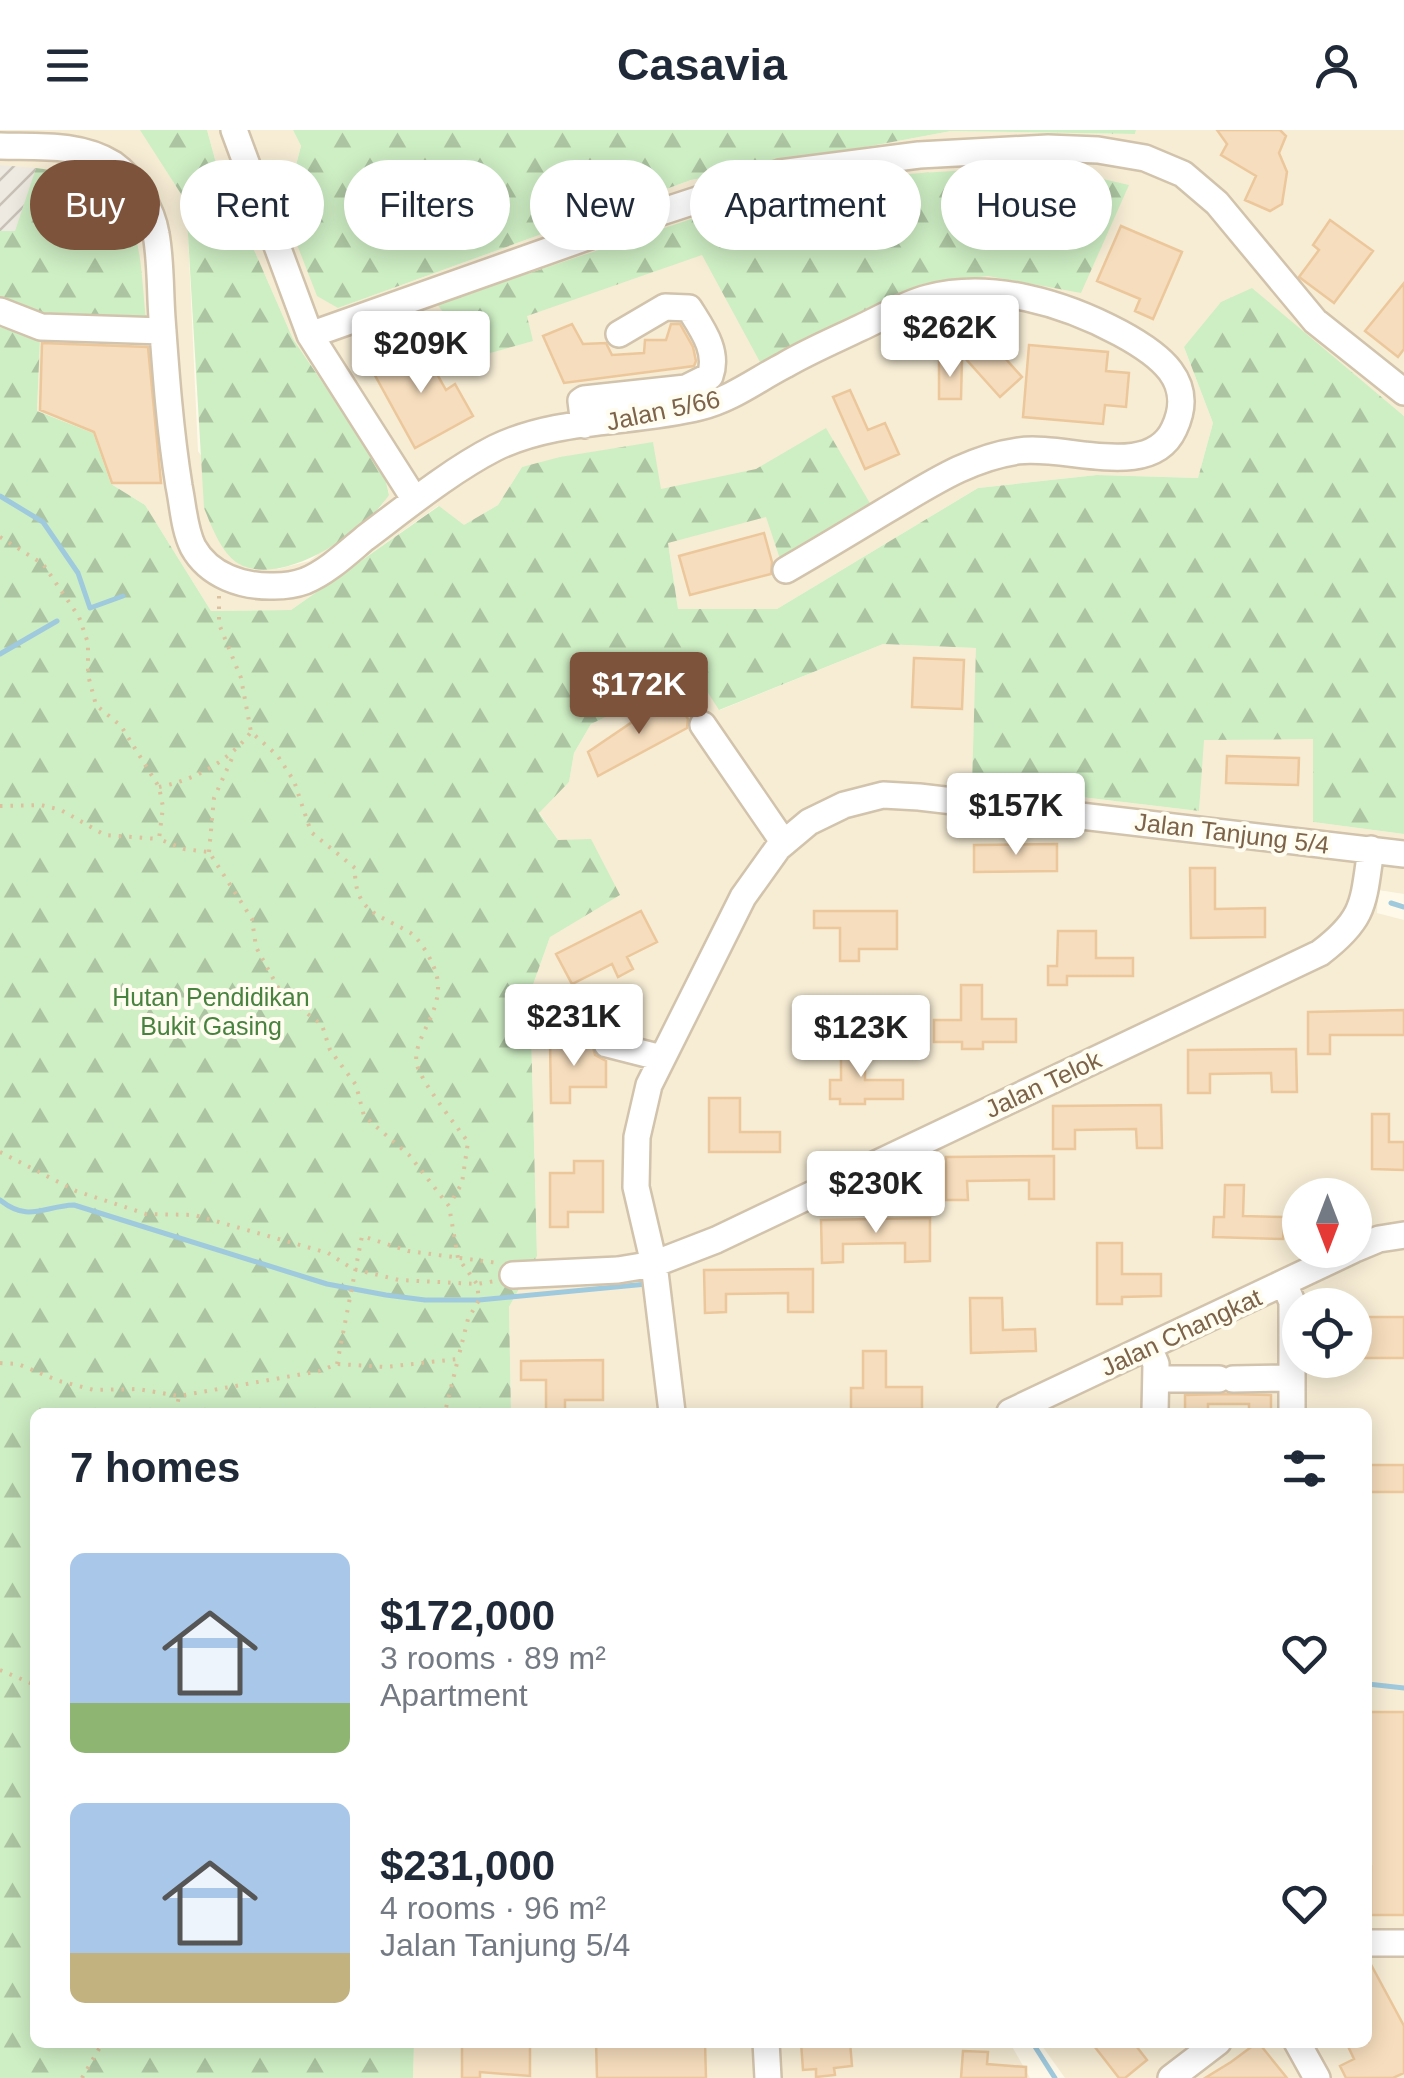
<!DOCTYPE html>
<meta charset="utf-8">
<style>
body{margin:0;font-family:Helvetica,sans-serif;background:#f2f2f3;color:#1f2937;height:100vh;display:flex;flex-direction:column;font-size:38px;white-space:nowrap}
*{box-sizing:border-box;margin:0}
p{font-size:32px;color:#747a83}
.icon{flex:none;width:55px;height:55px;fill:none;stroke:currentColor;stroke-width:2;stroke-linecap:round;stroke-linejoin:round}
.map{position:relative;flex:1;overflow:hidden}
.details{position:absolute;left:30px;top:1278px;width:1342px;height:640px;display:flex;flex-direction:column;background:#fff;border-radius:15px;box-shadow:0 5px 25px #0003}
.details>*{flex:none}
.hud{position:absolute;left:30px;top:30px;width:1345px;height:90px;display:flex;gap:20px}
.needle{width:65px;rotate:180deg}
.buttons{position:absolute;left:1282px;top:1048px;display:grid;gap:20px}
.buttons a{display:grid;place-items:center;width:90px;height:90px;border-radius:50%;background:#fff;box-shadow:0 5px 25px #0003;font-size:50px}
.price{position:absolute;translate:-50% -85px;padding:0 22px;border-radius:10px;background:#fff;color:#222;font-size:32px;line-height:65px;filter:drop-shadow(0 2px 5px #0008)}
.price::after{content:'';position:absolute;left:50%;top:60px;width:30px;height:22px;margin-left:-15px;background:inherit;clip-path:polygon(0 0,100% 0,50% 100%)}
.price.selected{background:#7e533c;color:#fff}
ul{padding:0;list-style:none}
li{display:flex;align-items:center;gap:30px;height:250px;padding:0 40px}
li span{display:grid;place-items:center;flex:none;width:280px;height:200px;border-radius:15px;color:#555}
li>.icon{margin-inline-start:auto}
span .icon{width:120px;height:120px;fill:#fffc;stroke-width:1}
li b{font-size:42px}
h2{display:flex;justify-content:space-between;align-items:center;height:120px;padding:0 40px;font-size:42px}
.chip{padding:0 35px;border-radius:45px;background:#fff;box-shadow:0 5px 25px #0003;font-size:35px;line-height:90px}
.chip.selected{background:#7e533c;color:#fff}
header{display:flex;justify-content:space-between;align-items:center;height:130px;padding:0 40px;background:#fff;font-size:45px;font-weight:600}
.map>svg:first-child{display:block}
.residential{fill:#f7edd5;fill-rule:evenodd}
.industrial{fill:url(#industrial-furrows)}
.forest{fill:url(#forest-firs)}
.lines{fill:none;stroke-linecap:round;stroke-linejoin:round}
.stream{stroke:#9fc9dd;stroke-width:5}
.building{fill:#f6ddbd;stroke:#ebc79b;stroke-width:2.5}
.minor-casing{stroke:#d2c3ac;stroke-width:30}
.path{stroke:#dcc19f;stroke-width:4;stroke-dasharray:2.5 8;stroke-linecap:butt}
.minor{stroke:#fff;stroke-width:25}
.labels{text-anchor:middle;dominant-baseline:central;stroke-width:8;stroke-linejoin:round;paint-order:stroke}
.street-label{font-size:25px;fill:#7c6349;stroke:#fffcf0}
.park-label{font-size:25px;fill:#48823f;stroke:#fffcf0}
</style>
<header><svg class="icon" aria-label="menu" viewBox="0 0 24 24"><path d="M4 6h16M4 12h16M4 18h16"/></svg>Casavia<svg class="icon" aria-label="person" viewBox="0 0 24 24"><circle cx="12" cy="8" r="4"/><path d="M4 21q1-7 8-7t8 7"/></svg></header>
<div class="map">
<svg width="1404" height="1948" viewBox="0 0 1404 1948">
<defs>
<pattern id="industrial-furrows" width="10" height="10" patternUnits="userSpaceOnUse" patternTransform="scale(2.5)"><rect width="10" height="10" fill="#efeae1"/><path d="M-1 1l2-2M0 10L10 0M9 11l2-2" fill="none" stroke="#c7c1b8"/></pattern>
<pattern id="forest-firs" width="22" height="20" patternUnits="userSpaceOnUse" patternTransform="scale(2.5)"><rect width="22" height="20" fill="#ceeec4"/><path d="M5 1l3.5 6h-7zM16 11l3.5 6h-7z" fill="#acc4a1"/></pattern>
</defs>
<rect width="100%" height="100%" fill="#fef9e8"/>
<!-- residential -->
<path class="residential" d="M0 0H141L181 64 188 105 198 321 278 439 309 431 380 378 389 364 384 343 293 209 216 33 207 0H293L301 16 284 81 338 178 691 50 951 1 1135 4 1136 0H1404V286L1252 159 1184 217 1213 293 1198 348 1097 345 978 358 777 479H678L653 313 522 337 498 375 463 396 438 376 291 480 211 481 145 375 111 354 93 303 37 281 40 210 0 197Z
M883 514 977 518 972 654 1199 681 1203 609H1314L1313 692 1404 704V764L1378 760 1377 783 1404 790V1948H1065L1040 1913 1368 1912V1282H511L509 1177 537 1125 530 863 550 807 558 710 539 682 569 652 574 623 591 594 637 572 703 555 720 580ZM1300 1065H1355V1120H1300ZM1300 1175H1355V1230H1300Z
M414 1912 1010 1913 1030 1948H413Z"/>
<!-- industrial -->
<path class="industrial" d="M0 35 36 38 15 102 0 101Z"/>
<!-- forest -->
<path class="forest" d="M140 0H207L216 33 293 209 384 343 389 365C365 401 289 454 243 436 222 427 212 397 204 378L188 105 181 64Z
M293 0H1136L1135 4 951 1 691 50 338 178 317 166 284 81 301 16Z
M36 38C144 51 137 99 146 191L43 186 0 170V101H15Z
M997 38 1068 41 1129 55 1081 163 988 146 922 154 760 232 702 125 527 186 533 211 476 227 437 174 784 58 907 44Z
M1252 158 1404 286V704L1313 692V609L1204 610 1199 681 972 654 976 518 883 514 719 580 703 555 637 572 591 594 574 623 569 652 539 683 558 710 591 709 620 765 550 807 530 863 537 1126 509 1177 511 1282H35V1912L414 1913 413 1948H0V197L40 210 37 281 93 303 111 354 145 375 211 481 291 480 439 376 464 395 498 375 522 337 560 327 653 312 661 359 756 339 826 298 871 375 781 432 766 387 668 413 678 479H777L978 358 1097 345 1198 348 1213 293 1184 217 1221 172Z"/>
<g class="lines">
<!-- stream -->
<path class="stream" d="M0 366 43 392 78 443 90 478 123 466
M0 524 57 491
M1391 773 1404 777
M0 1070C29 1093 43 1076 74 1075L327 1154 386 1165 425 1170H479L647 1154
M1368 1554 1404 1558
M1032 1912 1055 1948"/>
</g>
<!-- building -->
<path class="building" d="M1217 0H1280L1286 6 1279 23 1287 42 1282 74 1270 81 1245 70 1256 46 1221 25 1227 14Z
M1330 90 1373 121 1334 173 1299 147 1319 120 1313 115Z
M1121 96 1182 122 1153 189 1135 181 1140 169 1097 151Z
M1404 153V219L1398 227 1365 201Z
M572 194 583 214 606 213 612 225 644 223 645 210H666L671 194H680L693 217 696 231 694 236 564 253 543 206Z
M987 208 1022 247 1000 267 965 228Z
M42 213 148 217 161 353H112L94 302 40 280Z
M420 214 446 260 455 254 473 286 415 318 372 240Z
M1029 215 1108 222 1106 241 1129 243 1126 277 1105 275 1103 294 1023 287Z
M939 231H962L961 269H939Z
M850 260 868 300 885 293 899 324 865 339 833 267Z
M764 403 772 432 771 444 690 465 679 426Z
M914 528 964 530 962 579 912 577Z
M678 572 688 589 687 598 598 646 588 622 647 582Z
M1227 626 1299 628 1298 655 1226 653Z
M1057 714V741L974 742V715Z
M1190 738H1215V779L1265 778V807L1191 808Z
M641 781 657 812 627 827 633 839 618 847 612 834 572 854 556 824Z
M814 781H897V819H859V831H840V798H814Z
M1058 801H1096V828H1133V846H1067V855H1048V836H1057Z
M961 855H982V889H1016V912H983V919H962V912H934V890H961Z
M1404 880V905H1330V924H1308V882Z
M591 910 595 925 606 931V957H570V973H551L550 911Z
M841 914H865V950H903V969H865V974H840V969H830V950H841Z
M1296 919 1297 962H1272L1271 943 1210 944V963H1188V920Z
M709 968H740V1002H780V1022H709Z
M1161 975 1162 1018H1137L1136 999 1075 1000V1019H1053V976Z
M1372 984H1389V1012H1404V1040L1372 1039Z
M1054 1026V1069H1029V1050L967 1051 968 1070H946V1027Z
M574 1031H603V1082H568V1097H550V1043H574Z
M1225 1055H1244L1243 1086 1284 1087 1283 1109 1213 1107 1214 1087H1224Z
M930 1088V1131L905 1132V1113L843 1114V1132L822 1133 821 1090Z
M1097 1113H1122V1144H1161V1166L1122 1167V1174H1097Z
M813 1139V1182H788V1163L726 1164V1182L705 1183 704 1140Z
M970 1168H1002L1003 1200 1035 1199 1036 1221 971 1223Z
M1355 1187H1404V1228H1355Z
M863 1221H886V1257H922V1279H851V1258H863Z
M603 1230V1270H565V1282H546V1250H521V1231Z
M1226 1264 1271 1265V1282H1249V1274H1208V1282H1185V1265Z
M1368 1335H1404V1362H1368Z
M1368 1582H1404V1785H1371V1736H1368Z
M1368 1829 1404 1896V1943L1393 1948H1346L1340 1936 1354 1929 1346 1912H1368Z
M462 1912H530V1946L480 1942V1948H462Z
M596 1912H705L706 1948H597Z
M801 1912H850L852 1936 834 1938 835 1945 816 1947V1939L803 1940Z
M1091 1912H1133L1147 1930 1125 1948H1119Z
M1258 1912 1287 1948H1205L1231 1932Z
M963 1921 988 1922 987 1934 1026 1937V1948H961Z"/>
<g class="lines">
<!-- minor casing -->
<g class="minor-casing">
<path id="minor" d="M234 0 310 205 415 370
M0 16C37 17 80 13 113 34 134 49 152 79 156 104 161 131 160 161 162 188 166 244 170 300 179 356 183 375 184 399 193 417 209 446 243 457 274 456 284 456 297 454 305 451 327 442 347 423 365 408 405 378 450 341 495 318 558 287 633 294 700 277 732 269 756 250 785 235 809 221 835 210 860 198 882 188 904 174 928 168 991 151 1064 173 1120 203 1159 224 1197 251 1174 299 1150 351 1066 314 1018 321 968 328 928 356 885 381 852 401 819 421 786 440
M0 181 41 197 163 201
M310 205 621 95 780 43 919 25 1048 18 1098 20 1145 28 1183 44 1217 73 1315 191 1404 262
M584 295 581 271 584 269 686 258 710 246C719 221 702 199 689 178L665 177 619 204
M703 595 784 713
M607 914 662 928
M1355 1119 1379 1109 1404 1105
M513 1145 618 1140 654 1134 716 1110 1320 823C1366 788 1363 773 1371 719
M1284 1153 1292 1172V1282
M1149 1217 1156 1234 1155 1282
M1156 1249H1219
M1233 1249 1292 1248
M672 1282 654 1134 636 1057 637 1007 649 955 743 767 778 718 809 692 844 675 883 665 919 667 1404 724
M1010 1282 1353 1120
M1368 1813H1404
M766 1912 768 1948
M1297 1912 1317 1948
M1171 1948 1218 1912"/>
</g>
<!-- path -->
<path class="path" d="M0 407 43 434 79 487 88 513V545L96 575 121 596 159 657 163 677 159 709 184 719 209 722 252 789 256 817 281 863 322 895 330 920 356 955 364 986 409 1025 449 1076 458 1128 477 1154 479 1170 468 1189 458 1229
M219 466V494L241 548 251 602 277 625 294 651 311 702 355 738C354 782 378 784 409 802 419 807 431 829 435 840 449 879 410 908 417 935 422 953 455 994 468 1012L462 1053 450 1074
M159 657C195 650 229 631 251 602
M0 676 41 675 61 680 105 705 158 709
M209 722 214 668 233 626
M0 1022 76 1061 146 1084 194 1085 328 1123 353 1139 399 1150 477 1154 495 1151
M0 1233 18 1234 59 1251 94 1260 138 1259 179 1266 320 1241 337 1234 385 1237 458 1229 445 1282
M337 1234 362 1106 408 1121 498 1133
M176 1282 179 1266
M0 1540 35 1555
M82 1948 103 1912"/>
<!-- minor -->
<use href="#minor" class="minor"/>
</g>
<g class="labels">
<!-- street labels -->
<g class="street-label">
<text transform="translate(663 280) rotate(-12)">Jalan 5/66</text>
<text transform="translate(1232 703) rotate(7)">Jalan Tanjung 5/4</text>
<text transform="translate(1043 954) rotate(-25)">Jalan Telok</text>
<text transform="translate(1181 1202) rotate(-25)">Jalan Changkat</text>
</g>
<!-- park labels -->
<g class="park-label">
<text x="211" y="867">Hutan Pendidikan<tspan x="211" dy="29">Bukit Gasing</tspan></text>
</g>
</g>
</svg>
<div class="buttons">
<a><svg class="needle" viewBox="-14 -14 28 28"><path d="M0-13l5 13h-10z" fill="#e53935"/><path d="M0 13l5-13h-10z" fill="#747a83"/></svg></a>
<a><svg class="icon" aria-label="locate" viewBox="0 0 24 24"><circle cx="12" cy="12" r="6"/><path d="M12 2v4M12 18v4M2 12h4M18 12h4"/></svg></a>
</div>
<b class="price" style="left:950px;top:250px">$262K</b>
<b class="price" style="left:421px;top:266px">$209K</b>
<b class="price selected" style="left:639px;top:607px">$172K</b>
<b class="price" style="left:1016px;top:728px">$157K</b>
<b class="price" style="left:574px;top:939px">$231K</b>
<b class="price" style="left:861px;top:950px">$123K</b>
<b class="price" style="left:876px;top:1106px">$230K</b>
<div class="hud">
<a class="chip selected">Buy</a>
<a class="chip">Rent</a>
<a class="chip">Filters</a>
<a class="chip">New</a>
<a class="chip">Apartment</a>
<a class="chip">House</a>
</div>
<section class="details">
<h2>7 homes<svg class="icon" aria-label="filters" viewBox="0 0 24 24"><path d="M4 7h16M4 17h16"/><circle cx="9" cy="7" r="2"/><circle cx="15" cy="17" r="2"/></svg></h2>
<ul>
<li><span style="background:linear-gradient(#a9c7e8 75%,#8fb573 0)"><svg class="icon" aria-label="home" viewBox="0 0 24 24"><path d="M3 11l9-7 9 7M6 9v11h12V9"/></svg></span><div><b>$172,000</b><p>3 rooms · 89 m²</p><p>Apartment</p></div><svg class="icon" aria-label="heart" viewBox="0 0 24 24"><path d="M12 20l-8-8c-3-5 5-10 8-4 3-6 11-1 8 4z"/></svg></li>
<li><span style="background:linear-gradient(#a9c7e8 75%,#c2b280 0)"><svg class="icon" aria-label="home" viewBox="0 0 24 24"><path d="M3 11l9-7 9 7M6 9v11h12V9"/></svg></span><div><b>$231,000</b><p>4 rooms · 96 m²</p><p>Jalan Tanjung 5/4</p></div><svg class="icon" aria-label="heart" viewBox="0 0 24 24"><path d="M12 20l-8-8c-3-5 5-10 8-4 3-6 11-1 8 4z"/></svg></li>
</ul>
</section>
</div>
